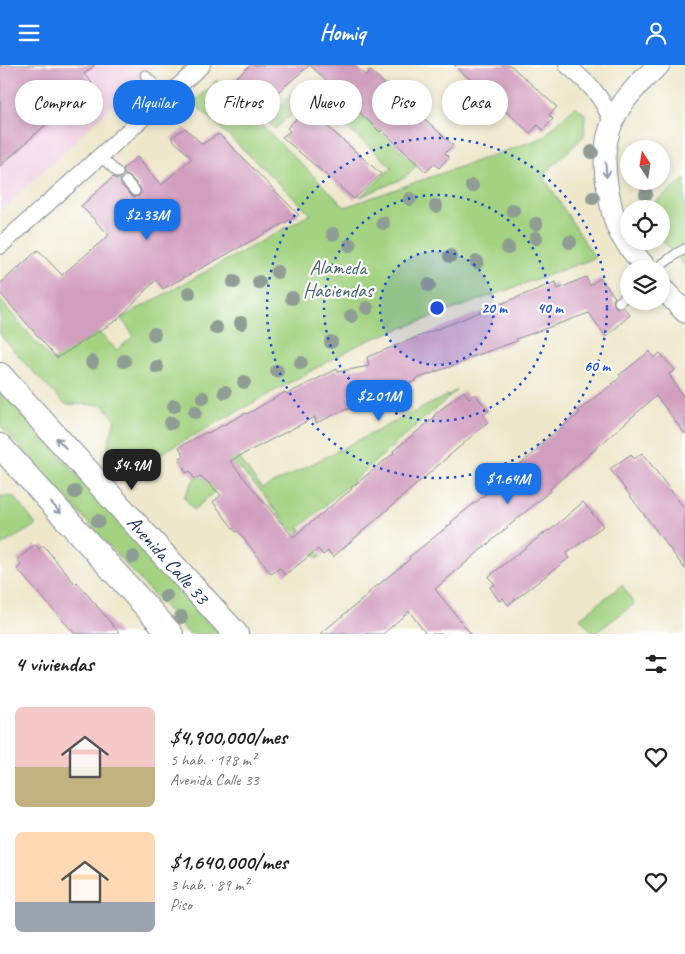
<!DOCTYPE html>
<html lang="es">
<meta charset="utf-8">
<style>
body{margin:0;font-family:Caveat,sans-serif;background:#f2f2f2;color:#202124;height:100vh;display:flex;flex-direction:column;font-size:19px;white-space:nowrap}
*{box-sizing:border-box;margin:0}
p{font-size:16px;color:#757577}
.icon{flex:none;width:28px;height:28px;fill:none;stroke:currentColor;stroke-width:2;stroke-linecap:round;stroke-linejoin:round}
.map{position:relative;height:569px;overflow:hidden}
.sheet{display:flex;flex-direction:column;background:#fff;flex:1}
.sheet>*{flex:none}
.guide{position:absolute;left:15px;top:15px;width:655px;height:45px;display:flex;gap:10px}
.needle{width:32px;rotate:348deg}
.controls{position:absolute;left:620px;top:75px;display:grid;gap:10px}
.controls a{display:grid;place-items:center;width:50px;height:50px;border-radius:50%;background:#fff;box-shadow:0 2px 8px #0003;font-size:25px}
.price{position:absolute;translate:-50% -42px;padding:0 11px;border-radius:10px;background:#1a73e8;color:#fff;font-size:16px;line-height:32px;filter:drop-shadow(0 1px 2px #0008)}
.price::after{content:'';position:absolute;left:50%;top:30px;width:15px;height:11px;margin-left:-8px;background:inherit;clip-path:polygon(0 0,100% 0,50% 100%)}
.price.current{background:#222;color:#fff}
ul{padding:0;list-style:none}
li{display:flex;align-items:center;gap:15px;height:125px;padding:0 15px}
li span{display:grid;place-items:center;flex:none;width:140px;height:100px;border-radius:8px;color:#555}
li>.icon{margin-inline-start:auto}
span .icon{width:60px;height:60px;fill:#fffc;stroke-width:1}
li b{font-size:21px}
h2{display:flex;justify-content:space-between;align-items:center;height:60px;padding:0 15px;font-size:21px}
.tag{padding:0 18px;border-radius:22px;background:#fff;box-shadow:0 2px 8px #0003;font-size:18px;line-height:45px}
.tag.current{background:#1a73e8;color:#fff}
header{display:flex;justify-content:space-between;align-items:center;height:65px;padding:0 15px;background:#1a73e8;color:#fff;font-size:22px;font-weight:800}
.map>svg:first-child{display:block}
.built{fill:#f0d0e4}
.green{fill:#a3d381;stroke:#5f8170}
.building{fill:#d29ebf}
.lines{fill:none;stroke-linecap:round;stroke-linejoin:round}
.service-casing{stroke:#848b94;stroke-width:11}
.minor-casing{stroke:#848b94;stroke-width:18}
.tertiary-casing{stroke:#848b94;stroke-width:23}
.secondary-casing{stroke:#848b94;stroke-width:26}
.service{stroke:#fff;stroke-width:9}
.minor{stroke:#fff;stroke-width:16}
.tertiary{stroke:#fff;stroke-width:21}
.secondary{stroke:#fff;stroke-width:24}
.tree{fill:#909d94}
.oneway{stroke:#8d97ae}
.ring{fill:none;stroke:#1d4ed8;stroke-width:2.5;stroke-dasharray:2.5 5}
.labels{text-anchor:middle;dominant-baseline:central;stroke-width:4.5;stroke-linejoin:round;paint-order:stroke}
.park-label{font-size:20px;fill:#446068;stroke:#fff}
.street-label{font-size:20px;fill:#1b2f5e;stroke:#fff}
.centre{fill:#1d4ed8;stroke:#fff;stroke-width:2.5}
.ring-label{font-size:15px;text-anchor:middle;font-weight:bold;fill:#1d4ed8;stroke:#fff;stroke-width:4.5;stroke-linejoin:round;paint-order:stroke}
</style>
<header><svg class="icon" aria-label="menu" viewBox="0 0 24 24"><path d="M4 6h16M4 12h16M4 18h16"/></svg>Homiq<svg class="icon" aria-label="person" viewBox="0 0 24 24"><circle cx="12" cy="8" r="4"/><path d="M4 21q1-7 8-7t8 7"/></svg></header>
<div class="map">
<svg width="685" height="569" viewBox="0 0 685 569">
<rect width="100%" height="100%" fill="#fff"/>
<filter id="ink" filterUnits="userSpaceOnUse"><feTurbulence type="fractalNoise" baseFrequency=".02" numOctaves="2"/><feDisplacementMap in="SourceGraphic" scale="10" xChannelSelector="R" yChannelSelector="G"/><feConvolveMatrix kernelMatrix="1 2 1 2 8 2 1 2 1" color-interpolation-filters="sRGB"/></filter>
<filter id="wash" filterUnits="userSpaceOnUse"><feTurbulence type="fractalNoise" baseFrequency=".0096" numOctaves="4" result="noise"/><feDisplacementMap in="SourceGraphic" scale="20" xChannelSelector="R" yChannelSelector="G"/><feGaussianBlur stdDeviation="1.12" result="paint"/><feColorMatrix in="noise" values="0 0 0 0 0 0 0 0 0 0 0 0 0 0 0 0 0 1.4 0 .05"/><feComposite in="paint" operator="in"/></filter>
<g filter="url(#wash)">
<rect width="100%" height="100%" fill="#eee7ca"/>
<!-- built -->
<path class="built" d="M0 0H157L145 10 0 147Z"/>
<!-- green -->
<path class="green" d="M216 15 345 142 542 73 575 41 585 49 584 71 544 109 546 116 595 193 372 274 360 279 167 385 132 409 107 384 115 354 103 340 65 339 34 308 0 270V235L52 296 98 267 117 285 134 271 121 253 311 149 193 37 210 23Z
M302 20 312 30 275 64 266 54Z
M347 37 417 100 404 113 360 132 392 102 334 51Z
M685 114V202L676 189 661 175V144H646Z
M0 324 220 569H189L0 360Z
M456 326 299 463 321 491 317 494 240 403 194 445 184 432 194 414 238 391 262 424Z
M0 431 15 432 36 460 0 481Z
M622 520 634 539 594 569 580 553Z"/>
<g id="blocks">
<!-- building -->
<path class="building" d="M0 0H95L84 9 92 18 0 101Z
M251 0H310L255 46 249 39 247 41 237 29 241 25 233 15Z
M310 0H354L366 11 371 6 415 48 416 46 453 80 445 88 449 92 439 103 434 99 426 107 382 65 380 67Z
M454 0H510L557 42 549 50 553 54 543 65 538 60 530 68Z
M311 47 381 109 354 134 282 72 290 66 287 63 298 52 301 55Z
M185 63 202 79 219 69 299 150 163 224 156 215 117 255 57 293 0 228V219L38 185 62 210 109 170 81 141 113 112 116 114H120L121 120 131 130 134 132 139 131 141 127 140 122 130 112 127 110H124V107L123 104 137 92 161 120 192 93 171 73Z
M586 212 590 221 600 213 615 232 613 235 614 240 617 243 623 242 630 250 606 272 589 248 516 274 517 276 466 294V296L416 314V316L380 329 378 320 348 331 352 342 316 358 315 352 230 396 293 472 352 424 351 423 394 388 393 386 435 352 434 350 464 326 469 333 475 329 489 346 483 349 488 357 333 492 328 486 323 490 318 484 285 510 280 503 271 509 238 466 236 467 213 437 221 430 201 411 194 414 190 406 186 408 179 393 184 391 179 382 207 367 208 368 246 348 247 349 285 327 287 329 337 304 338 307 369 301 367 292 556 217 558 224Z
M650 286 654 293 660 288 675 305 669 309 685 335V369L656 331 551 423 550 424V426L435 524 471 569H426L409 546 383 569H320L369 529 368 528 410 494 409 492 452 458 451 457 497 420 496 419 538 385 537 382 580 348 578 346 621 312 619 310Z
M642 388 685 444V504L610 404 631 389 634 394Z
M583 437 603 461 566 489 569 493 508 540 503 533 499 536 490 522 495 519 488 512 548 465 549 466Z
M35 480 39 484 43 480 75 519 77 517 120 569H75L17 504 21 500 17 495Z"/>
</g>
</g>
<g filter="url(#ink)">
<use href="#blocks" fill-opacity="0" stroke="#848b94" stroke-width="1"/>
<g class="lines">
<!-- service casing -->
<g class="service-casing">
<path id="service" d="M145 10 183 48
M100 91 118 108
M126 116 135 126
M656 204 676 189 685 184
M619 237 629 229"/>
</g>
<!-- minor casing -->
<g class="minor-casing">
<path id="minor" d="M567 0C589 19 601 29 612 57
M0 181 202 0"/>
</g>
<!-- tertiary casing -->
<g class="tertiary-casing">
<path id="tertiary" d="M647 204C638 193 628 182 621 170 614 158 611 141 608 126 597 68 616 37 659 0
M661 222 685 247"/>
</g>
<!-- secondary casing -->
<g class="secondary-casing">
<path id="secondary" d="M0 310 236 569
M0 381 171 569"/>
</g>
<!-- service -->
<use href="#service" class="service"/>
<!-- minor -->
<use href="#minor" class="minor"/>
<!-- tertiary -->
<use href="#tertiary" class="tertiary"/>
<!-- secondary -->
<use href="#secondary" class="secondary"/>
</g>
<!-- trees -->
<g class="tree">
<circle cx="592" cy="87" r="7"/>
<circle cx="472" cy="121" r="7"/>
<circle cx="646" cy="129" r="7"/>
<circle cx="593" cy="133" r="7"/>
<circle cx="410" cy="134" r="7"/>
<circle cx="436" cy="141" r="7"/>
<circle cx="513" cy="145" r="7"/>
<circle cx="383" cy="158" r="7"/>
<circle cx="536" cy="159" r="7"/>
<circle cx="333" cy="169" r="7"/>
<circle cx="536" cy="173" r="7"/>
<circle cx="570" cy="177" r="7"/>
<circle cx="350" cy="180" r="7"/>
<circle cx="508" cy="183" r="7"/>
<circle cx="450" cy="191" r="7"/>
<circle cx="477" cy="197" r="7"/>
<circle cx="277" cy="207" r="7"/>
<circle cx="234" cy="217" r="7"/>
<circle cx="259" cy="217" r="7"/>
<circle cx="429" cy="220" r="7"/>
<circle cx="189" cy="228" r="7"/>
<circle cx="292" cy="233" r="7"/>
<circle cx="367" cy="243" r="7"/>
<circle cx="351" cy="251" r="7"/>
<circle cx="241" cy="258" r="7"/>
<circle cx="216" cy="263" r="7"/>
<circle cx="154" cy="269" r="7"/>
<circle cx="331" cy="277" r="7"/>
<circle cx="124" cy="296" r="7"/>
<circle cx="92" cy="297" r="7"/>
<circle cx="301" cy="298" r="7"/>
<circle cx="157" cy="302" r="7"/>
<circle cx="277" cy="306" r="7"/>
<circle cx="244" cy="317" r="7"/>
<circle cx="225" cy="327" r="7"/>
<circle cx="203" cy="333" r="7"/>
<circle cx="174" cy="341" r="7"/>
<circle cx="195" cy="347" r="7"/>
<circle cx="171" cy="358" r="7"/>
<circle cx="75" cy="427" r="7"/>
<circle cx="98" cy="456" r="7"/>
<circle cx="133" cy="492" r="7"/>
<circle cx="166" cy="531" r="7"/>
<circle cx="181" cy="552" r="7"/>
</g>
<!-- one-way arrows -->
<defs><path id="oneway-shaft" d="M-6 0H5M1.5-3L5.5 0L1.5 3" fill="none" stroke-width="1.6" stroke-linecap="round" stroke-linejoin="round" transform="scale(1.25)"/></defs>
<g class="oneway">
<use href="#oneway-shaft" transform="translate(606 105) rotate(86)"/>
<use href="#oneway-shaft" transform="translate(61 378) rotate(-133)"/>
<use href="#oneway-shaft" transform="translate(56 443) rotate(48)"/>
</g>
</g>
<!-- distance rings -->
<circle cx="437" cy="243" r="57" fill="#1d4ed8" fill-opacity=".12"/>
<g class="ring">
<circle cx="437" cy="243" r="57"/>
<circle cx="437" cy="243" r="113"/>
<circle cx="437" cy="243" r="170"/>
</g>
<g class="labels">
<!-- park labels -->
<g class="park-label">
<text x="338" y="202">Alameda<tspan x="338" dy="23">Haciendas</tspan></text>
</g>
<!-- street labels -->
<g class="street-label">
<text transform="translate(168 495) rotate(48)">Avenida Calle 33</text>
</g>
</g>
<circle cx="437" cy="243" r="8" class="centre"/>
<g class="ring-label">
<text x="494" y="248">20 m</text>
<text x="550" y="248">40 m</text>
<text x="597" y="306">60 m</text>
</g>
</svg>
<div class="controls">
<a><svg class="needle" viewBox="-14 -14 28 28"><path d="M0-13l5 13h-10z" fill="#e53935"/><path d="M0 13l5-13h-10z" fill="#757577"/></svg></a>
<a><svg class="icon" aria-label="locate" viewBox="0 0 24 24"><circle cx="12" cy="12" r="6"/><path d="M12 2v4M12 18v4M2 12h4M18 12h4"/></svg></a>
<a><svg class="icon" aria-label="layers" viewBox="0 0 24 24"><path d="M12 4l9 5-9 5-9-5zM3 14l9 5 9-5"/></svg></a>
</div>
<b class="price" style="left:147px;top:176px">$2.33M</b>
<b class="price" style="left:379px;top:357px">$2.01M</b>
<b class="price current" style="left:132px;top:426px">$4.9M</b>
<b class="price" style="left:508px;top:440px">$1.64M</b>
<div class="guide">
<a class="tag">Comprar</a>
<a class="tag current">Alquilar</a>
<a class="tag">Filtros</a>
<a class="tag">Nuevo</a>
<a class="tag">Piso</a>
<a class="tag">Casa</a>
</div>
</div>
<section class="sheet">
<h2>4 viviendas<svg class="icon" aria-label="filters" viewBox="0 0 24 24"><path d="M4 7h16M4 17h16"/><circle cx="9" cy="7" r="2"/><circle cx="15" cy="17" r="2"/></svg></h2>
<ul>
<li><span style="background:linear-gradient(#f6c9c9 60%,#c2b280 0)"><svg class="icon" aria-label="home" viewBox="0 0 24 24"><path d="M3 11l9-7 9 7M6 9v11h12V9"/></svg></span><div><b>$4,900,000/mes</b><p>5 hab. · 178 m²</p><p>Avenida Calle 33</p></div><svg class="icon" aria-label="heart" viewBox="0 0 24 24"><path d="M12 20l-8-8c-3-5 5-10 8-4 3-6 11-1 8 4z"/></svg></li>
<li><span style="background:linear-gradient(#ffd9b3 70%,#9aa5b1 0)"><svg class="icon" aria-label="home" viewBox="0 0 24 24"><path d="M3 11l9-7 9 7M6 9v11h12V9"/></svg></span><div><b>$1,640,000/mes</b><p>3 hab. · 89 m²</p><p>Piso</p></div><svg class="icon" aria-label="heart" viewBox="0 0 24 24"><path d="M12 20l-8-8c-3-5 5-10 8-4 3-6 11-1 8 4z"/></svg></li>
</ul>
</section>
